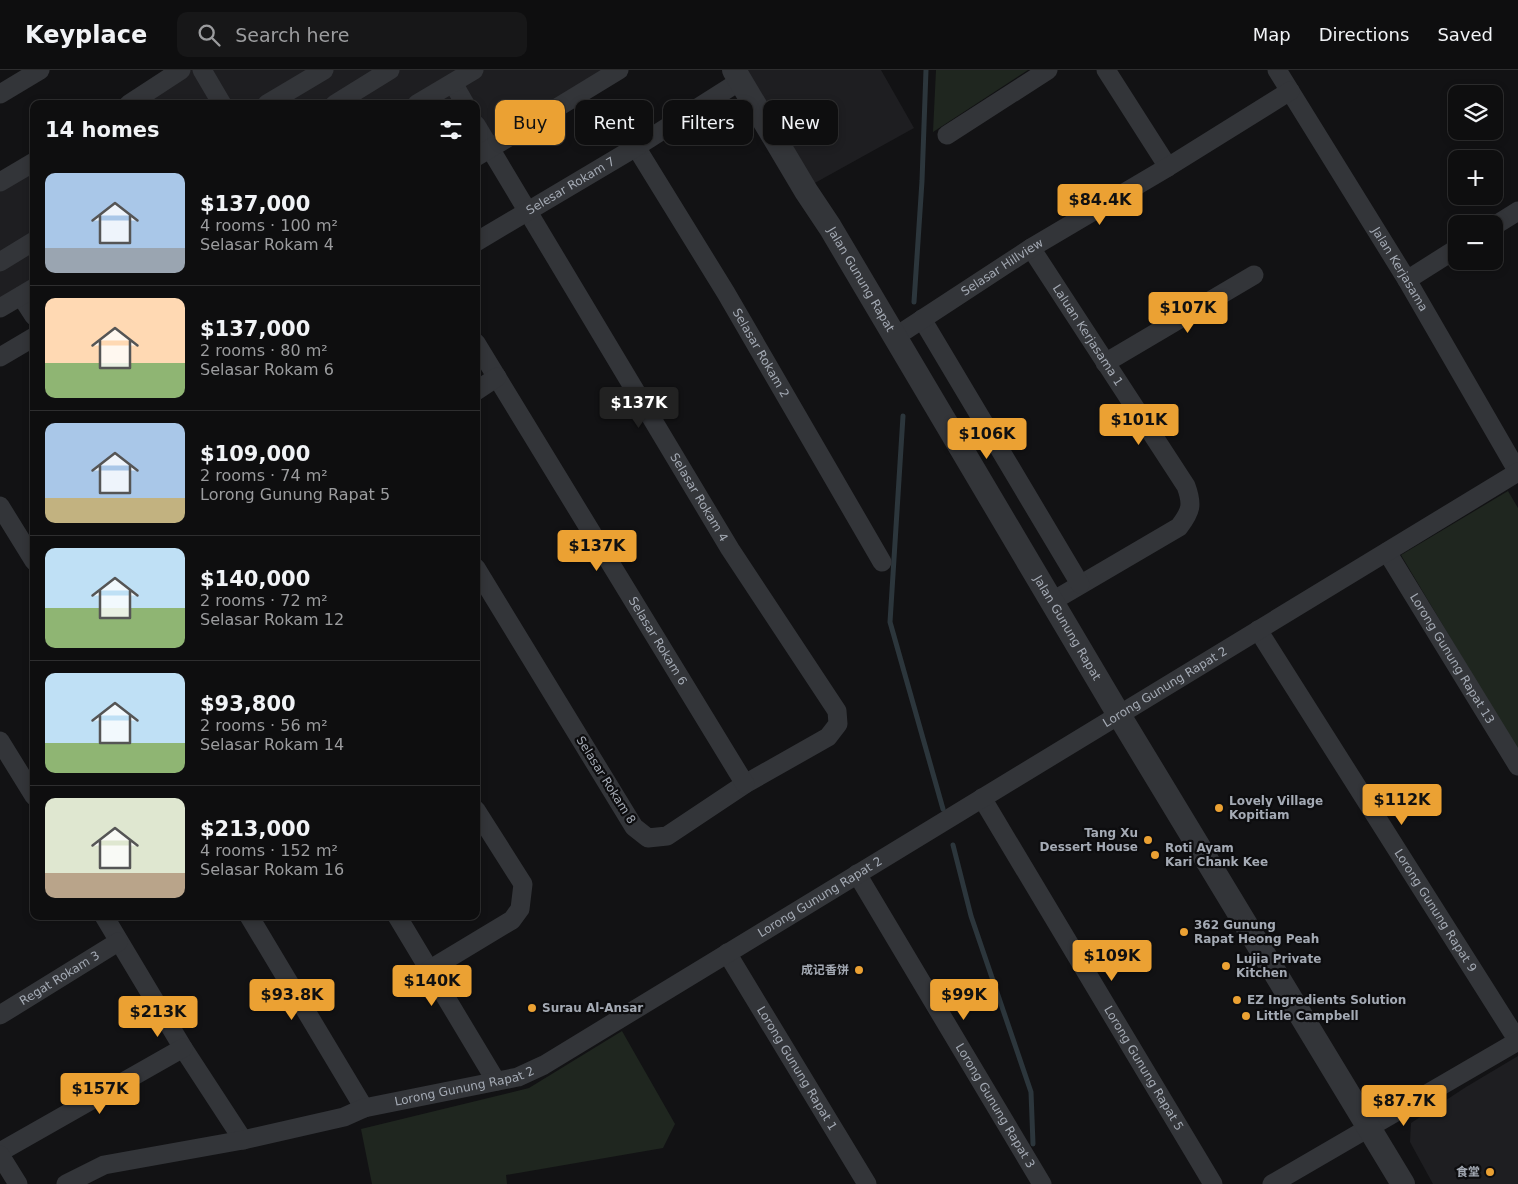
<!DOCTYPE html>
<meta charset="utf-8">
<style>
body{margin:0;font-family:"DejaVu Sans","Noto Sans SC",sans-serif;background:#171718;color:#f1f3f6;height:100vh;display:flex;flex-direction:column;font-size:19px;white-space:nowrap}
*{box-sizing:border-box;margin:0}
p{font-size:16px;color:#9b9c9e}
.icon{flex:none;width:28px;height:28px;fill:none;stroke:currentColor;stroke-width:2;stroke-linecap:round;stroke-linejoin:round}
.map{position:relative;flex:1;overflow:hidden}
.drawer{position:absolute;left:30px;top:30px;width:450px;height:820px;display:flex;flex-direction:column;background:#0e0e0f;border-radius:10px;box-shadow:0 2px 8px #0003,0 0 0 1px #2e2e2f}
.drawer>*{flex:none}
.top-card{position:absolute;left:495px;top:30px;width:475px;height:45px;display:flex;gap:10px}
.tools{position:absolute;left:1448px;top:15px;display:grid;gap:10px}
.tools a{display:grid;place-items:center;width:55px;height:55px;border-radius:10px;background:#0e0e0f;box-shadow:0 2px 8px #0003,0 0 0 1px #2e2e2f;font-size:25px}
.price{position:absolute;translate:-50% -42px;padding:0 11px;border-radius:5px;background:#eba133;color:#111;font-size:16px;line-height:32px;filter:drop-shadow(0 1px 2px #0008)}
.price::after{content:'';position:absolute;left:50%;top:30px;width:15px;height:11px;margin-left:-8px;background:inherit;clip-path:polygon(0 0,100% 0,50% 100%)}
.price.current{background:#222;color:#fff}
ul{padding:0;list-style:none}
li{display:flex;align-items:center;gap:15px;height:125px;padding:0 15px}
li+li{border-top:1px solid #2e2e2f}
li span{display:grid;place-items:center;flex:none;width:140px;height:100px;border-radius:10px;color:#555}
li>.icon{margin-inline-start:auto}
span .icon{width:60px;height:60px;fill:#fffc;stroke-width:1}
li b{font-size:21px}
h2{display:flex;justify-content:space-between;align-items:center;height:60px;padding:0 15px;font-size:21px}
.tag{padding:0 18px;border-radius:10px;background:#0e0e0f;box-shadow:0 2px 8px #0003,0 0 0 1px #2e2e2f;font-size:18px;line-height:45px}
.tag.current{background:#eba133;color:#111}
header{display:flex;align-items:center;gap:30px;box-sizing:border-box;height:70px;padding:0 25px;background:#0e0e0f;border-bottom:1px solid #2e2e2f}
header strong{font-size:24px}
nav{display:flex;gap:28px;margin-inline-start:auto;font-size:18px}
.search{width:350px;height:45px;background:#171718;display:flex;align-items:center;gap:12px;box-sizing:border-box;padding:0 18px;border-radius:10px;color:#9b9c9e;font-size:19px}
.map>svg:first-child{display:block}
.built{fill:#1e1e21}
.green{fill:#1f261f}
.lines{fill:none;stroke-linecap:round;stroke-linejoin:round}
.stream{stroke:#2c363c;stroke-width:5}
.minor{stroke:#333539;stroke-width:19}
.tertiary{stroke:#333539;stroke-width:24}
.poi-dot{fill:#eba133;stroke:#0d0d0f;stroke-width:2}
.labels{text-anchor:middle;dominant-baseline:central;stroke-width:4.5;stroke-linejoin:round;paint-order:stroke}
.street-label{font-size:12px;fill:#a4aab4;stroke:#0d0d0f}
.poi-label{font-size:12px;font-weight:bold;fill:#a4aab4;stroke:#0d0d0f;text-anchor:start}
</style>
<header>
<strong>Keyplace</strong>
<div class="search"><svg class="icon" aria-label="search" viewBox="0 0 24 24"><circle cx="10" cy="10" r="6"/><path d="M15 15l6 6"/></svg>Search here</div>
<nav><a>Map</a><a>Directions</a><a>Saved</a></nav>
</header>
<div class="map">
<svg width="1518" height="1114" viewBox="0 0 1518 1114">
<rect width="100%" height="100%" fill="#121214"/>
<!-- built -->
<path class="built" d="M180 0H612L476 83V34H124Z
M733 0H881L914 58 804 119Z
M34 88V246L21 226 0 238V108Z
M1518 986V1114H1433L1410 1072 1411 1053 1466 1017Z"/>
<!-- green -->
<path class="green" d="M936 0H1028L933 62Z
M1508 421 1518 438V681L1401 485Z
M622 961 675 1054 663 1078 506 1105 507 1114H372L361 1059 529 1018Z"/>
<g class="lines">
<!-- stream -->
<path class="stream" d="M914 232 922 111 926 0
M903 346 890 552 943 739
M953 775 971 846 1031 1022 1033 1074"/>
<!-- minor -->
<g class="minor">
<path d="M202 0 222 34"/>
<path d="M1106 0 1168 97"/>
<path id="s1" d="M1277 0 1407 210 1518 402"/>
<path d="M453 13 465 34"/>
<path d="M0 24 40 0"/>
<path d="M129 34 181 0"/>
<path d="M267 34 324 0"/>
<path d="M335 34 390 0"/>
<path d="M417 34 474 0"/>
<path id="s2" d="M476 55 730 479 837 641 838 654 828 667 745 714 667 766 648 768 634 757 476 498"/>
<path d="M947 65 1048 0"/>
<path id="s3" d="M636 77 726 223 882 492"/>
<path d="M476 87 619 0"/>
<path d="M0 112 34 92"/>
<path d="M1494 156 1518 141"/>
<path id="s4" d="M476 172 636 77 740 11"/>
<path id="s5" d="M1031 178 1186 416C1193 435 1191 441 1179 457L1051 532"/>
<path d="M0 192 34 171"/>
<path d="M1407 210 1456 179"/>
<path d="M21 226 34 246"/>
<path d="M0 238 34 218"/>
<path d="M922 249 1080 514"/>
<path id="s6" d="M895 267 1031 178 1168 97 1290 21"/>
<path id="s7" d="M476 273 745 714"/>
<path d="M0 287 34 267"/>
<path d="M1105 293 1254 205"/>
<path d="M476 321 497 307"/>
<path d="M0 436 34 491"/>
<path id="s8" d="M1387 482 1518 696"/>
<path id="s9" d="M1258 560 1518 971"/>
<path d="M0 671 34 726"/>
<path id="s10" d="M982 728 1213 1114"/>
<path id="s11" d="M857 804 1042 1114"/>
<path d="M104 846 183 978 243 1070"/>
<path d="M249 846 364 1038"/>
<path d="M397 846 496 1011"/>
<path id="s12" d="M727 883 867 1114"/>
<path d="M429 900 512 850 520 839 523 814 476 740"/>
<path id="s13" d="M0 945 118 872"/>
<path d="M0 1082 183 978"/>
<path d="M0 1085 18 1114"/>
<path id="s14" d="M66 1114 104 1095 243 1070 344 1047 364 1038 518 1007 544 995 1518 402"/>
<path d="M1272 1114 1518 971"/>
</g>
<!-- tertiary -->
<path class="tertiary" id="s15" d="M734 0 806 121 830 157 1119 645 1403 1114"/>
</g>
<!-- markers -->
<g class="poi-dot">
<circle cx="1219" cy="738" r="5"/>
<circle cx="1148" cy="770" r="5"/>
<circle cx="1155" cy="785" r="5"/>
<circle cx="1184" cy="862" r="5"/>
<circle cx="1226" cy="896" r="5"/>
<circle cx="859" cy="900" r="5"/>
<circle cx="1237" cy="930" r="5"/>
<circle cx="532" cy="938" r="5"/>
<circle cx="1246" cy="946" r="5"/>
<circle cx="1490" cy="1102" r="5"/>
</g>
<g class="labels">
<!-- street labels -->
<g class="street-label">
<text stroke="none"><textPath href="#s4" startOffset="110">Selesar Rokam 7</textPath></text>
<text stroke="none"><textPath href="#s6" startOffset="128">Selasar Hillview</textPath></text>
<text stroke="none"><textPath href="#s1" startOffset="234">Jalan Kerjasama</textPath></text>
<text stroke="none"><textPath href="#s15" startOffset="245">Jalan Gunung Rapat</textPath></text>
<text stroke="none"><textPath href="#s5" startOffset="104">Laluan Kerjasama 1</textPath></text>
<text stroke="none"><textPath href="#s3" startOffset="241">Selasar Rokam 2</textPath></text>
<text stroke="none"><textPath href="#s2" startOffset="434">Selasar Rokam 4</textPath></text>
<text stroke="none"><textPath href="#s15" startOffset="650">Jalan Gunung Rapat</textPath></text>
<text stroke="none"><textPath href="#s7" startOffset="349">Selasar Rokam 6</textPath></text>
<text stroke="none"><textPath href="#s8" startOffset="125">Lorong Gunung Rapat 13</textPath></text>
<text stroke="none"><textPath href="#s14" startOffset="1222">Lorong Gunung Rapat 2</textPath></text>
<text transform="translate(606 710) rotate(58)">Selasar Rokam 8</text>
<text stroke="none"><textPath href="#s14" startOffset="818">Lorong Gunung Rapat 2</textPath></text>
<text stroke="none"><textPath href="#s9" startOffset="332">Lorong Gunung Rapat 9</textPath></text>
<text stroke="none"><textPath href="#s13" startOffset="70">Regat Rokam 3</textPath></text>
<text stroke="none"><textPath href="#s10" startOffset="315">Lorong Gunung Rapat 5</textPath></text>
<text stroke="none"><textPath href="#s12" startOffset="135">Lorong Gunung Rapat 1</textPath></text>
<text stroke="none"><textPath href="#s14" startOffset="412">Lorong Gunung Rapat 2</textPath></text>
<text stroke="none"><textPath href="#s11" startOffset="270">Lorong Gunung Rapat 3</textPath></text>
</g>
<!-- poi labels -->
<g class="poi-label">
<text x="1229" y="731">Lovely Village<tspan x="1229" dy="14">Kopitiam</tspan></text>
<text x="1138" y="763" text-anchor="end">Tang Xu<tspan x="1138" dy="14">Dessert House</tspan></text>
<text x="1165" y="778">Roti Ayam<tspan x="1165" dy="14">Kari Chank Kee</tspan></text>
<text x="1194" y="855">362 Gunung<tspan x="1194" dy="14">Rapat Heong Peah</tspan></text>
<text x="1236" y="889">Lujia Private<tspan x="1236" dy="14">Kitchen</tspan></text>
<text x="849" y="900" text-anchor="end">成记香饼</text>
<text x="1247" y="930">EZ Ingredients Solution</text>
<text x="542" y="938">Surau Al-Ansar</text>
<text x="1256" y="946">Little Campbell</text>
<text x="1480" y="1102" text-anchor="end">食堂</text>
</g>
</g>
</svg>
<div class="tools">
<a><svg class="icon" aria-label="layers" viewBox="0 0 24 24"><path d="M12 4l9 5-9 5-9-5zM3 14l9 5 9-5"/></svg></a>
<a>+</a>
<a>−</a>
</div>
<b class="price" style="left:1100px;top:156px">$84.4K</b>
<b class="price" style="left:1188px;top:264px">$107K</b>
<b class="price current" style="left:639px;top:359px">$137K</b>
<b class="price" style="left:1139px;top:376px">$101K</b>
<b class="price" style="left:987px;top:390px">$106K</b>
<b class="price" style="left:597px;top:502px">$137K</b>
<b class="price" style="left:1402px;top:756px">$112K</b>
<b class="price" style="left:1112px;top:912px">$109K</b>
<b class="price" style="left:432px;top:937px">$140K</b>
<b class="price" style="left:292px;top:951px">$93.8K</b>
<b class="price" style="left:964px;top:951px">$99K</b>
<b class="price" style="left:158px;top:968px">$213K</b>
<b class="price" style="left:100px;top:1045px">$157K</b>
<b class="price" style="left:1404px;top:1057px">$87.7K</b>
<div class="top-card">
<a class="tag current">Buy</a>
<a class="tag">Rent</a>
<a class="tag">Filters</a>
<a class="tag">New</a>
</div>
<section class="drawer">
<h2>14 homes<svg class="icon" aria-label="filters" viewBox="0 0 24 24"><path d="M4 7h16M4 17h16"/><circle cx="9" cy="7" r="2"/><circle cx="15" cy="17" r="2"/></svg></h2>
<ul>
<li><span style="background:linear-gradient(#a9c7e8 75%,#9aa5b1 0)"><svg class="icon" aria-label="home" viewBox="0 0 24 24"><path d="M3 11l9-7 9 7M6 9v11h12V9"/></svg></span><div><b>$137,000</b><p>4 rooms · 100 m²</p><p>Selasar Rokam 4</p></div></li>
<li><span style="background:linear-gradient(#ffd9b3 65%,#8fb573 0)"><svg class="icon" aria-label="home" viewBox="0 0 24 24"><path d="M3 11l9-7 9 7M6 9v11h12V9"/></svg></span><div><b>$137,000</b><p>2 rooms · 80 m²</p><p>Selasar Rokam 6</p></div></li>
<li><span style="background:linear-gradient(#a9c7e8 75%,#c2b280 0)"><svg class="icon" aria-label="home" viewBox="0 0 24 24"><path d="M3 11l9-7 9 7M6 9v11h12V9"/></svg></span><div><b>$109,000</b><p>2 rooms · 74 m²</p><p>Lorong Gunung Rapat 5</p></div></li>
<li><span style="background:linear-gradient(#bfe0f5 60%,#8fb573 0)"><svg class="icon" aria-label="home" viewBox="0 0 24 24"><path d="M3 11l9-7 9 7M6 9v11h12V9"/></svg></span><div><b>$140,000</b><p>2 rooms · 72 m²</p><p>Selasar Rokam 12</p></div></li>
<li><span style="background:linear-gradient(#bfe0f5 70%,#8fb573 0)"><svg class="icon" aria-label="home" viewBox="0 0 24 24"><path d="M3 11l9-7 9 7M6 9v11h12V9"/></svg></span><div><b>$93,800</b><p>2 rooms · 56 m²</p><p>Selasar Rokam 14</p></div></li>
<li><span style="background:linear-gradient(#dfe7d0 75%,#b9a48a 0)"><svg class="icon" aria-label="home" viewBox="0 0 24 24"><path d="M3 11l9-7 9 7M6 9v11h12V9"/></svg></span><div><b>$213,000</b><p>4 rooms · 152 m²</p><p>Selasar Rokam 16</p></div></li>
</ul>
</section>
</div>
